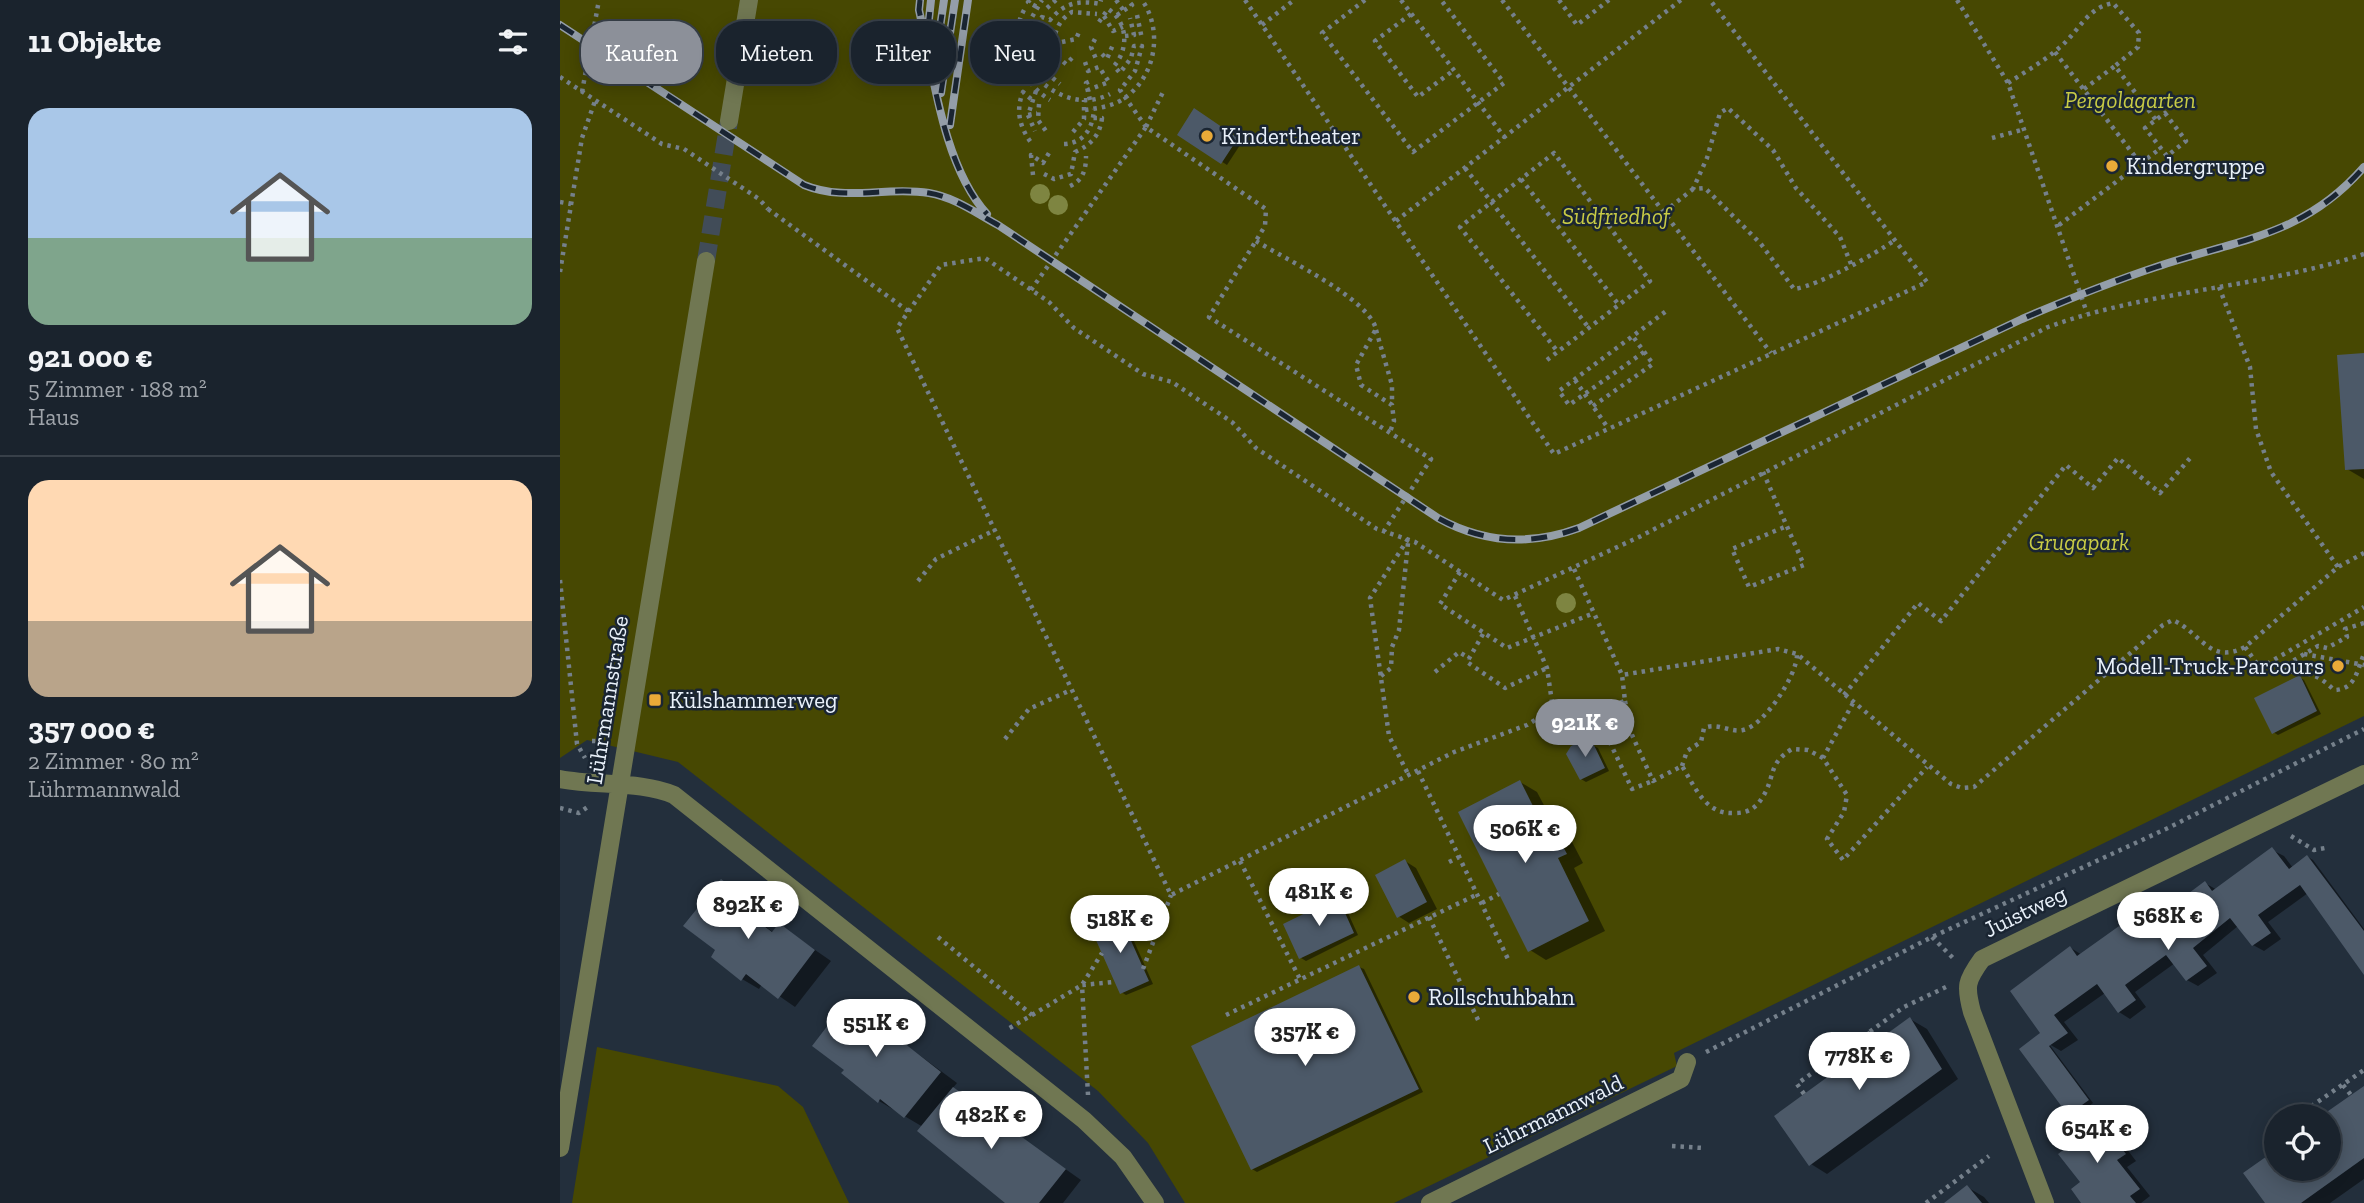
<!DOCTYPE html>
<html lang="de">
<meta charset="utf-8">
<style>
body{margin:0;font-family:"Zilla Slab",serif;background:#272f39;color:#f1f3f6;height:100vh;display:flex;flex-direction:column;font-size:26px;white-space:nowrap}
*{box-sizing:border-box;margin:0}
p{font-size:23px;color:#9fa4aa}
.icon{flex:none;width:38px;height:38px;fill:none;stroke:currentColor;stroke-width:2;stroke-linecap:round;stroke-linejoin:round}
.map{position:relative;flex:1;overflow:hidden}
.details{display:flex;flex-direction:column;background:#1a232d;width:560px}
.details>*{flex:none}
.top-card{position:absolute;left:21px;top:21px;width:665px;height:63px;display:flex;gap:14px}
.buttons{position:absolute;left:1704px;top:1104px;display:grid;gap:14px}
.buttons a{display:grid;place-items:center;width:77px;height:77px;border-radius:50%;background:#1a232d;box-shadow:0 4px 18px #0003,0 0 0 2px #384049;font-size:35px}
.price{position:absolute;translate:-50% -60px;padding:0 16px;border-radius:24px;background:#fff;color:#222;font-size:23px;line-height:46px;filter:drop-shadow(0 2px 4px #0008)}
.price::after{content:'';position:absolute;left:50%;top:42px;width:21px;height:16px;margin-left:-10px;background:inherit;clip-path:polygon(0 0,100% 0,50% 100%)}
.price.current{background:#8c9099;color:#fff}
ul{padding:0;list-style:none}
li{display:grid;align-content:center;gap:14px;height:371px;padding:0 28px}
li+li{border-top:2px solid #384049}
li span{display:grid;place-items:center;height:217px;border-radius:21px;color:#555}
li>.icon{margin-inline-start:auto}
span .icon{width:126px;height:126px;fill:#fffc;stroke-width:1}
li b{font-size:30px}
h2{display:flex;justify-content:space-between;align-items:center;height:84px;padding:0 28px;font-size:30px}
.tag{padding:0 24px;border-radius:28px;background:#1a232d;box-shadow:0 4px 18px #0003,0 0 0 2px #384049;font-size:24px;line-height:63px}
.tag.current{background:#8c9099;color:#fff}
main{display:flex;flex:1;min-height:0}
.map>svg:first-child{display:block}
.green{fill:#474802}
.shadow{fill:#0007}
.building{fill:#4c5968}
.lines{fill:none;stroke-linecap:round;stroke-linejoin:round}
.minor-tunnel{stroke:#414c58;stroke-width:18;stroke-dasharray:18 9;stroke-linecap:butt}
.path{stroke:#75808b;stroke-width:4.5;stroke-dasharray:3.5 5;stroke-linecap:butt}
.minor{stroke:#707752;stroke-width:18}
.rail-casing{stroke:#949ea9;stroke-width:8}
.rail{stroke:#1a2532;stroke-width:5;stroke-dasharray:16;stroke-linecap:butt}
.path-bridge{stroke:#75808b;stroke-width:4.5;stroke-dasharray:3.5 5;stroke-linecap:butt}
.tree{fill:#7e8541}
.poi-dot{fill:#eaaa38;stroke:#1a2532;stroke-width:2.5}
.labels{text-anchor:middle;dominant-baseline:central;stroke-width:5;stroke-linejoin:round;paint-order:stroke}
.park-label{font-size:23px;font-style:italic;fill:#c8cb45;stroke:#1a2532}
.poi-label{font-size:23px;fill:#e9f1fa;stroke:#1a2532;text-anchor:start}
.street-label{font-size:23px;fill:#e9f1fa;stroke:#1a2532}
</style>
<main>
<section class="details">
<h2>11 Objekte<svg class="icon" aria-label="filters" viewBox="0 0 24 24"><path d="M4 7h16M4 17h16"/><circle cx="9" cy="7" r="2"/><circle cx="15" cy="17" r="2"/></svg></h2>
<ul>
<li><span style="background:linear-gradient(#a9c7e8 60%,#7fa58c 0)"><svg class="icon" aria-label="home" viewBox="0 0 24 24"><path d="M3 11l9-7 9 7M6 9v11h12V9"/></svg></span><div><b>921 000 €</b><p>5 Zimmer · 188 m²</p><p>Haus</p></div></li>
<li><span style="background:linear-gradient(#ffd9b3 65%,#b9a48a 0)"><svg class="icon" aria-label="home" viewBox="0 0 24 24"><path d="M3 11l9-7 9 7M6 9v11h12V9"/></svg></span><div><b>357 000 €</b><p>2 Zimmer · 80 m²</p><p>Lührmannwald</p></div></li>
</ul>
</section>
<div class="map">
<svg width="1804" height="1203" viewBox="0 0 1804 1203">
<rect width="100%" height="100%" fill="#232f3c"/>
<!-- green -->
<path class="green" d="M0 0H1804V716L1114 1053 1117 1066 834 1203H625L588 1143 538 1091 118 762 27 740 0 758Z
M37 1047 218 1086 243 1107 289 1203H12Z"/>
<!-- shadow -->
<path class="shadow" d="M634 111 682 142 667 165 619 134Z
M1804 355V479L1787 469Z
M1739 677 1744 680 1761 714 1718 735 1713 732Z
M1032 745 1038 748 1049 771 1026 782 1021 779Z
M960 782 977 792 987 811 1000 819 1023 863 1014 868 1045 931 986 960 970 950Z
M1712 850 1724 856 1733 868 1748 857 1753 860 1804 929V972L1748 893 1708 922 1721 939 1704 951 1693 945 1678 926 1643 955 1657 973 1638 986 1627 980 1615 963 1575 992 1586 1007 1570 1019 1559 1012 1545 993 1504 1022 1518 1040 1501 1051 1489 1044 1533 1103 1514 1117 1509 1114 1482 1033 1511 948 1522 955 1576 916 1589 925 1645 883 1657 890Z
M845 861 856 868 877 909 849 923 838 916Z
M162 881 212 916 205 926 214 933 219 925 271 961 235 1007 202 984 199 989 182 979 158 949Z
M778 899 783 902 798 935 746 961 741 958Z
M560 918 565 921 593 984 566 995 561 992Z
M799 967 804 969 863 1092 697 1172 692 1169Z
M288 1002 397 1083 392 1089 521 1180 503 1203H449L363 1127 319 1101 286 1069Z
M1350 1019 1367 1029 1398 1079 1267 1174 1251 1164Z
M1804 1088V1179L1770 1203H1707L1717 1169H1769V1116H1764Z
M1526 1119 1537 1128 1542 1124 1553 1131 1576 1161 1567 1167 1590 1196 1581 1203H1523V1183L1515 1144Z
M1407 1187 1424 1197 1429 1203H1385Z"/>
<!-- building -->
<path class="building" d="M634 108 678 138 661 164 617 135Z
M1804 353V469L1785 470 1777 355Z
M1740 675 1757 711 1712 734 1694 698Z
M1024 740 1033 743 1045 768 1020 780 1006 754 1011 746Z
M960 780 976 812 983 808 1007 854 998 858 1029 921 968 952 898 812Z
M1712 847 1729 869 1747 855 1804 931V975L1740 885 1698 915 1711 933 1692 946 1670 918 1633 948 1647 966 1626 981 1606 955 1565 985 1576 1000 1558 1013 1537 984 1494 1015 1508 1033 1489 1046 1529 1100 1508 1115 1459 1049 1480 1033 1450 991 1510 946 1517 956 1576 914 1585 926 1645 881 1652 891Z
M845 859 867 902 837 918 815 875Z
M161 879 197 906 189 915 212 932 219 923 255 950 218 999 186 974 181 981 151 957 155 950 123 926Z
M778 897 794 933 739 959 723 924Z
M560 916 589 981 560 994 531 929Z
M799 965 859 1089 691 1170 631 1046Z
M288 999 381 1072 344 1118 320 1099 318 1103 281 1073 284 1070 252 1046Z
M1350 1017 1382 1069 1249 1166 1214 1116Z
M1804 1086V1158L1741 1203H1705L1683 1173 1717 1149V1169H1769V1116H1761Z
M393 1087 506 1169 479 1203H445L357 1131Z
M1526 1117 1535 1127 1542 1122 1566 1154 1557 1160 1580 1189 1570 1196 1576 1203H1521L1511 1189 1520 1182 1498 1154 1511 1144 1504 1135Z
M1407 1185 1422 1203H1384Z"/>
<g class="lines">
<!-- minor-tunnel -->
<path class="minor-tunnel" d="M146 261 169 121"/>
<!-- path -->
<path class="path" d="M470 0 468 2 477 7
M556 0 564 11
M685 0 994 454 1367 282 1150 0
M805 0 762 33 853 152 944 83 881 0
M841 0 945 138
M942 0 1211 353
M999 0 1017 25 1049 0
M1397 0 1448 83 1527 313
M487 8 496 0
M464 10C447 42 460 82 490 100
M851 14 815 41 858 97 894 70
M557 15 572 5 568 0
M577 15 582 39
M544 16 553 31 563 27
M539 22 548 9C568 22 569 49 554 66L560 73 571 58 574 46H582L575 71 560 90 586 127
M702 25 734 0
M565 36 574 35 570 18
M535 39 531 47 536 59
M456 41 476 39
M467 41 468 24 482 0
M502 42 516 39 519 32
M466 50 471 64 481 78 479 80C499 98 525 107 550 94
M1495 52 1580 163
M542 54 547 59 554 42
M498 55 490 63 499 72
M512 58 506 64C487 49 493 23 512 12L537 14
M480 59 476 31 482 17 490 20C504 3 518 0 540 4L541 0
M525 62 528 71 539 67 549 82 528 90
M463 69 487 52 486 31 495 33
M0 77 102 144 124 149
M481 78 485 72 500 84
M1448 83C1465 72 1484 61 1499 48 1519 32 1526 8 1553 3L1579 33 1578 47 1555 66
M1524 89 1555 66 1596 120
M476 91 468 115 477 113
M22 92 39 0
M471 99 463 92C455 111 460 129 473 145
M530 100 526 83 533 80
M479 104 478 120 486 131
M525 110C539 108 555 106 566 97 596 75 603 30 582 0
M1605 113 1626 141 1607 156 1585 128Z
M468 115 475 131
M586 127 603 92
M513 132 524 119V100
M1432 138 1465 129
M504 144C525 143 533 127 534 109
M905 168 1029 328
M484 174 494 179 511 174 515 152C531 145 540 135 542 118H533
M473 175 471 155 483 163 489 153
M961 179 1059 305
M510 186C523 180 526 170 526 156
M0 202 11 204
M208 209 348 311
M1104 212 1133 189
M836 221 1121 0
M1499 225 1601 148
M696 241C725 259 808 298 816 329L796 365 801 385 832 405 834 421 830 432
M1804 254C1701 288 1590 290 1488 327L1079 537 943 600 855 542 817 529 696 448 672 422 612 382 583 374 514 328 489 302 425 258 381 265 337 328 611 895 894 752 967 725 993 709 1035 711 1065 701 1062 675 1218 649 1237 654 1391 784 1402 788 1414 787 1603 625 1613 620C1642 634 1650 665 1685 647L1778 567 1804 553
M1291 264 1280 237 1236 188 1213 150 1168 108 1160 113 1147 158 1133 189 1145 188 1201 244 1234 289C1258 286 1315 254 1335 240
M0 272 22 138 35 101
M1659 287 1690 367 1696 429 1711 472 1778 567
M471 290 586 127 706 209 705 226 649 317 871 459 824 531
M816 330 832 385V405
M1084 352 1009 405 999 391 1109 309
M987 360 1090 281 994 153 900 227 998 352
M1015 380 1048 428
M1033 406 1093 364 1074 338
M1203 472 1244 565 1189 587 1172 549 1227 526
M848 539 810 598 829 736 849 776
M1014 569 1062 675
M900 572 880 604 947 648 1034 613
M0 580 17 744 25 758
M358 581 376 559 435 530
M955 596 987 668 993 709
M1804 623 1785 629 1787 637 1767 648 1758 646 1724 666 1726 672C1747 671 1759 675 1774 690 1795 690 1797 671 1804 654
M923 634 907 662 945 688 987 668
M1685 647 1700 668 1804 607
M1744 654 1804 665
M875 672 899 652 909 658
M821 676 831 668 832 647 839 630 848 543
M1284 695 1358 603 1381 621 1506 465 1533 488 1558 458 1600 493 1631 457
M1065 701 1072 735 1093 781 1122 766C1136 789 1146 815 1175 813 1188 813 1196 808 1202 798 1216 777 1207 764 1232 749L1248 750 1263 758
M1293 703 1263 758 1287 795 1284 812 1267 839 1283 860 1367 767
M1035 711 1072 789 1093 781
M445 739 469 709 511 690
M32 741H43
M1122 766 1127 751 1141 742 1144 728C1158 722 1170 733 1183 730 1204 726 1237 675 1237 655
M858 771 948 959
M0 808 19 813 29 806
M1731 836 1754 850 1765 848
M680 861 740 979
M889 862 899 857
M922 903 939 894
M869 917 920 1024
M378 937 472 1015 448 1029
M1372 937 1394 959
M570 939 598 927
M583 969 611 895
M472 1015 522 985 542 953
M666 1015 918 894
M1307 1032 1314 1043
M1146 1052 1372 937 1608 828 1804 729
M1783 1085 1791 1095
M1244 1094 1237 1084 1344 1007 1386 987
M528 1095 522 985 554 982
M1737 1116 1804 1070
M1717 1131V1136
M1112 1146 1143 1148
M1366 1203 1429 1156"/>
<!-- minor -->
<path class="minor" d="M169 121 189 0
M0 779C36 786 82 781 114 795L524 1120 563 1157 595 1203
M0 1148 146 261
M870 1203 1121 1079 1127 1062
M1485 1203 1412 1012C1405 986 1406 981 1422 959L1804 774"/>
<!-- rail casing -->
<g class="rail-casing">
<path id="rail" d="M360 0 359 10C373 72 383 166 427 214
M0 25 244 185C286 202 326 186 369 193 394 197 416 213 438 225L878 518C923 543 970 546 1019 528L1462 319C1506 300 1551 282 1596 267 1678 239 1743 237 1804 167
M368 28 371 0
M375 62 384 0
M381 93 395 0
M390 125 408 0"/>
</g>
<!-- rail -->
<use href="#rail" class="rail"/>
<!-- path-bridge -->
<path class="path-bridge" d="M124 149 199 199 208 209"/>
</g>
<!-- trees -->
<g class="tree">
<circle cx="480" cy="194" r="10"/>
<circle cx="498" cy="205" r="10"/>
<circle cx="1006" cy="603" r="10"/>
</g>
<!-- markers -->
<g class="poi-dot">
<circle cx="647" cy="136" r="7"/>
<circle cx="1552" cy="166" r="7"/>
<circle cx="1778" cy="666" r="7"/>
<rect x="88" y="693" width="14" height="14" rx="3.5"/>
<circle cx="854" cy="997" r="7"/>
</g>
<g class="labels">
<!-- park labels -->
<g class="park-label">
<text x="1570" y="100">Pergolagarten</text>
<text x="1056" y="216">Südfriedhof</text>
<text x="1519" y="542">Grugapark</text>
</g>
<!-- poi labels -->
<g class="poi-label">
<text x="661" y="136">Kindertheater</text>
<text x="1566" y="166">Kindergruppe</text>
<text x="1764" y="666" text-anchor="end">Modell-Truck-Parcours</text>
<text x="109" y="700">Külshammerweg</text>
<text x="868" y="997">Rollschuhbahn</text>
</g>
<!-- street labels -->
<g class="street-label">
<text transform="translate(47 700) rotate(-81)">Lührmannstraße</text>
<text transform="translate(1465 911) rotate(-26)">Juistweg</text>
<text transform="translate(993 1114) rotate(-26)">Lührmannwald</text>
</g>
</g>
</svg>
<div class="buttons">
<a><svg class="icon" aria-label="locate" viewBox="0 0 24 24"><circle cx="12" cy="12" r="6"/><path d="M12 2v4M12 18v4M2 12h4M18 12h4"/></svg></a>
</div>
<b class="price current" style="left:1025px;top:759px">921K €</b>
<b class="price" style="left:965px;top:865px">506K €</b>
<b class="price" style="left:759px;top:928px">481K €</b>
<b class="price" style="left:188px;top:941px">892K €</b>
<b class="price" style="left:1608px;top:952px">568K €</b>
<b class="price" style="left:560px;top:955px">518K €</b>
<b class="price" style="left:316px;top:1059px">551K €</b>
<b class="price" style="left:745px;top:1068px">357K €</b>
<b class="price" style="left:1299px;top:1092px">778K €</b>
<b class="price" style="left:431px;top:1151px">482K €</b>
<b class="price" style="left:1537px;top:1165px">654K €</b>
<div class="top-card">
<a class="tag current">Kaufen</a>
<a class="tag">Mieten</a>
<a class="tag">Filter</a>
<a class="tag">Neu</a>
</div>
</div>
</main>
